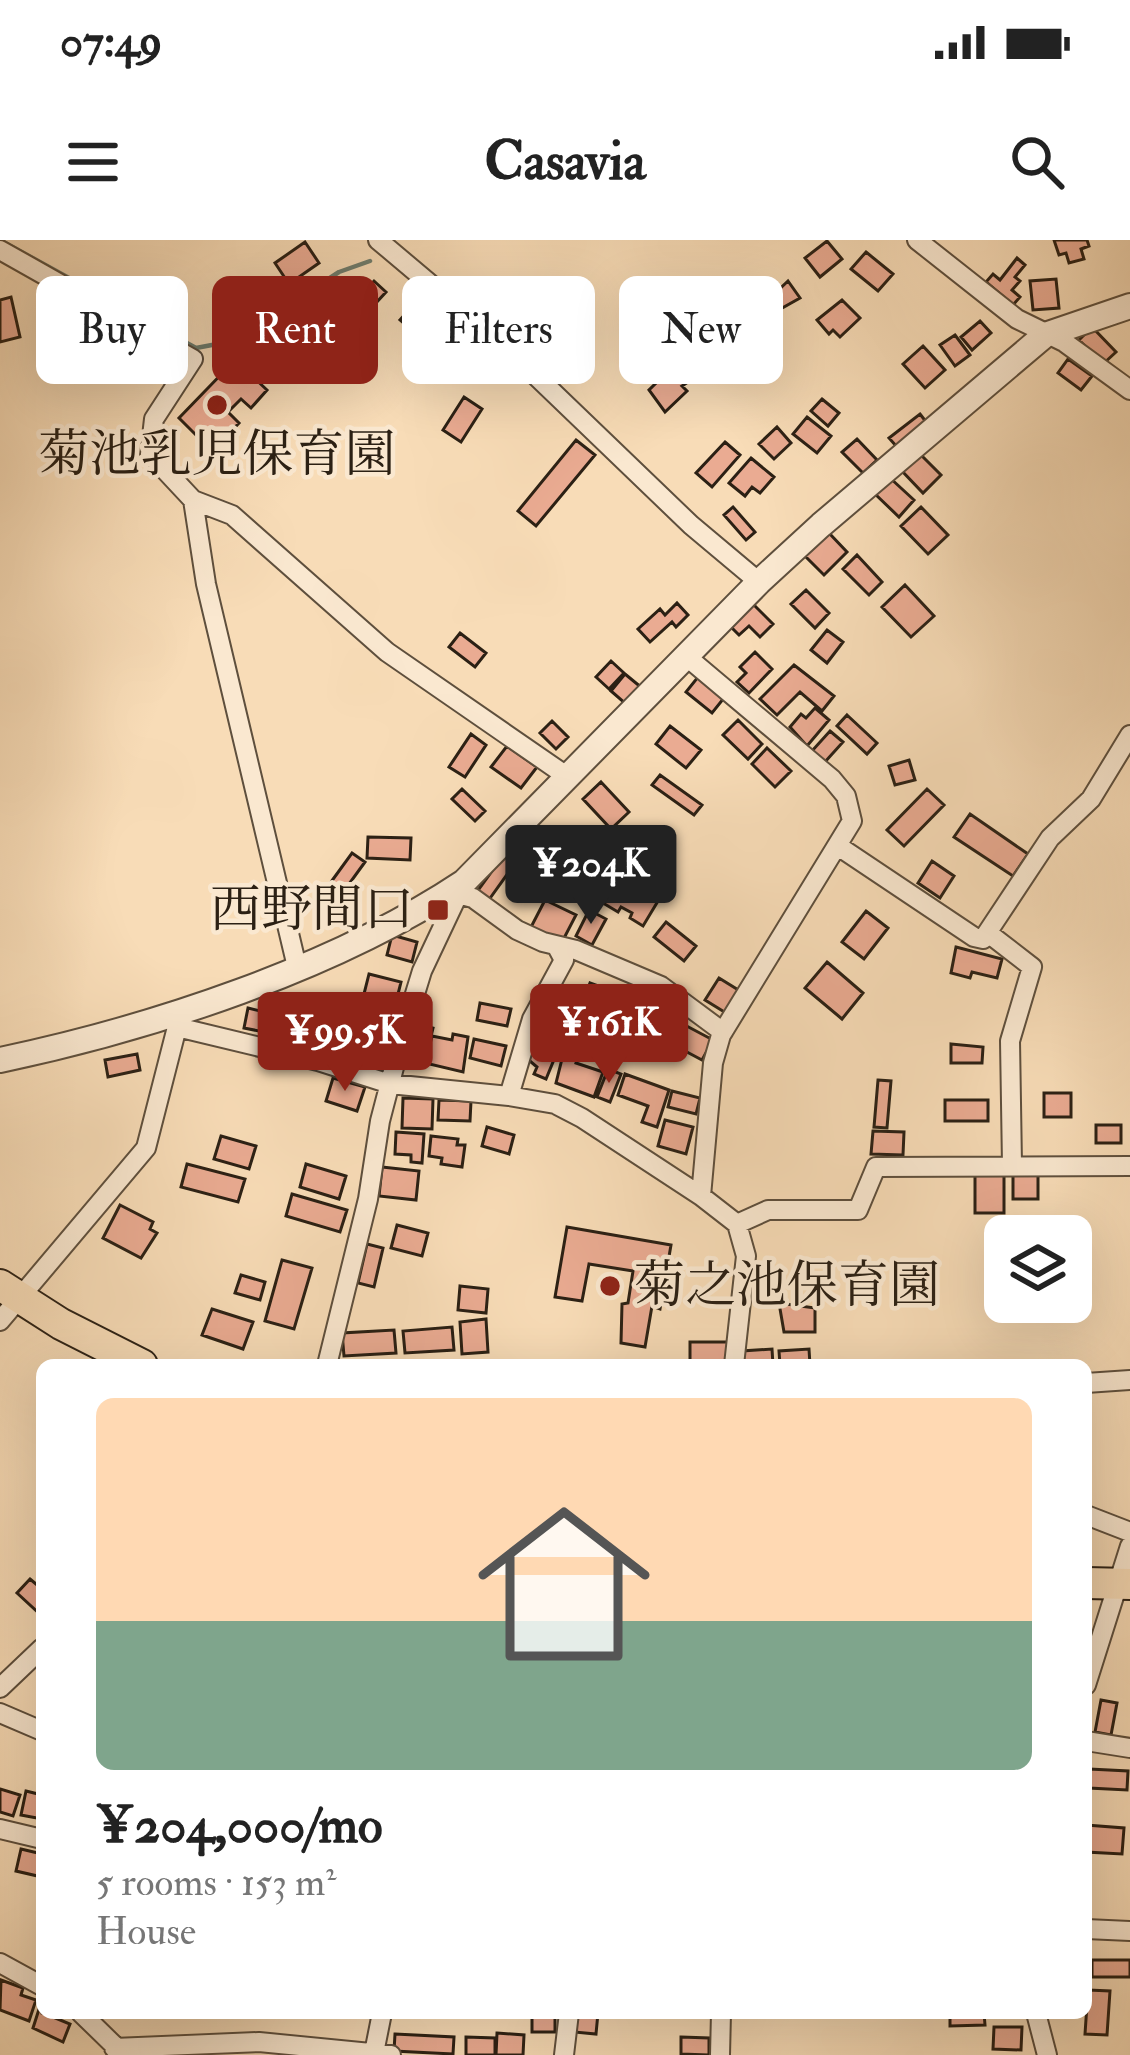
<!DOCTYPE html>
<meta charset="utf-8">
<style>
body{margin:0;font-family:"IM FELL Double Pica","Noto Serif JP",serif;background:#f6f6f6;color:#222;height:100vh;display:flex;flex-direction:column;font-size:45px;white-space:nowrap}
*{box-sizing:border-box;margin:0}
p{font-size:39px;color:#767676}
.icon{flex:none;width:66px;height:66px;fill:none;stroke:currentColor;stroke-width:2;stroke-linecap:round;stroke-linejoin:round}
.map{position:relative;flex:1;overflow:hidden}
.drawer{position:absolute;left:36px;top:1119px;width:1056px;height:660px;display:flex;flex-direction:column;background:#fff;border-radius:18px;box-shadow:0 12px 48px #0002}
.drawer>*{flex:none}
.banner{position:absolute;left:36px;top:36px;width:1059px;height:108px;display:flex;gap:24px}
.buttons{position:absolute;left:984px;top:975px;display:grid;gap:24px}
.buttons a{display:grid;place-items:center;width:108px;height:108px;border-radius:18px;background:#fff;box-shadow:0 12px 48px #0002;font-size:60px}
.price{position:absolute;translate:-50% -102px;padding:0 27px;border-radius:12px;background:#8f2418;color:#fff;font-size:39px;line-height:78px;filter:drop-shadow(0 3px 6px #0008)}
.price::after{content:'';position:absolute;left:50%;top:72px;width:36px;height:27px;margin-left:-18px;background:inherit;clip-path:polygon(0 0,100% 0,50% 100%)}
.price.active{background:#222;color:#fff}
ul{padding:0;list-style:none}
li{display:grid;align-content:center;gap:24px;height:636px;padding:0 60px}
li+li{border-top:3px solid #e0e0e0}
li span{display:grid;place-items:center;height:372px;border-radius:18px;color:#555}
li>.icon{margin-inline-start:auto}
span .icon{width:216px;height:216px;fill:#fffc;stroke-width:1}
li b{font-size:51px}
.chip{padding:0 42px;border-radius:18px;background:#fff;box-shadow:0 12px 48px #0002;font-size:42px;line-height:108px}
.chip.active{background:#8f2418;color:#fff}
.status{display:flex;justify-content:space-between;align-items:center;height:84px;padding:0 60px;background:#fff;direction:ltr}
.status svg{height:33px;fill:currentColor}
header{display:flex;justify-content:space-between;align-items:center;height:156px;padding:0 60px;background:#fff;font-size:54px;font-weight:800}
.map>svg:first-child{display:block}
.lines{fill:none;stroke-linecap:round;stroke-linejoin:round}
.stream{stroke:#707e6f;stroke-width:4.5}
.building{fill:#eaab92;stroke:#2b2014;stroke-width:3}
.minor-casing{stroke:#5e4f3d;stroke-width:22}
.tertiary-casing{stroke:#5e4f3d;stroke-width:28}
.primary-casing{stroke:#2b2014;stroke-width:34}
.minor{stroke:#fae8d0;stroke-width:18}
.tertiary{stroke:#fae8d0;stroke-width:24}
.primary{stroke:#f8dcb7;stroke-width:30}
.poi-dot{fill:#8f2418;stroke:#fae8d0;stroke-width:4.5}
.labels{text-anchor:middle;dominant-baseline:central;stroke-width:9;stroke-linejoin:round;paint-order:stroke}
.poi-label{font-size:51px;fill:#2b2014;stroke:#fae8d0}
</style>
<div class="status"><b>07:49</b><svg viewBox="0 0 49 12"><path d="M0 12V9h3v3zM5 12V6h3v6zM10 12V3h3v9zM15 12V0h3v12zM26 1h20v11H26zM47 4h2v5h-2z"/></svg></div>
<header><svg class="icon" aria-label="menu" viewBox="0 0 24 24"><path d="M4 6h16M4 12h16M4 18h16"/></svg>Casavia<svg class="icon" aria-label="search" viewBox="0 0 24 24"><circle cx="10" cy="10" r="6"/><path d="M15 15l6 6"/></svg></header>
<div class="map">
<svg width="1130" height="1815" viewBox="0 0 1130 1815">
<rect width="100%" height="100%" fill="#f8dcb7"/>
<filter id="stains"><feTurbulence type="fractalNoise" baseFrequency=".00167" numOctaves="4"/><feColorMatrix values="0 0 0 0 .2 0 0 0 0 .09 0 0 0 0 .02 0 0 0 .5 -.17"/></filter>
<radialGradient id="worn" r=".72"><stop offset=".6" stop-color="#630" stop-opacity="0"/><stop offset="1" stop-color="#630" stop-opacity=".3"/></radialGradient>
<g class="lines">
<!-- stream -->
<path class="stream" d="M0 0 196 108 233 101 339 32 370 21"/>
</g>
<!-- building -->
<path class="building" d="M1054 0H1087L1089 6 1081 9 1084 19 1069 23 1066 13 1059 15Z
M827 1 842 19 820 37 805 18Z
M305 2 319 23 289 44 275 23Z
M866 12 893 34 878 51 851 29Z
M1017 18 1025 25 1015 37 1020 41 1012 50 1020 57 1013 65 986 42 993 34 1000 40Z
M1056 39 1059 68 1033 70 1030 41Z
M374 41 386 52 354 87 342 76Z
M788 41 800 58 775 72 767 61Z
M11 57 20 97 0 102V60Z
M420 58 443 80 424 101 400 80Z
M842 60 860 78 840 97 833 90 829 94 817 80Z
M73 75 77 92 47 99 43 82Z
M270 80 283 98 249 122 237 104Z
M980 81 991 93 972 110 961 97Z
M1092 87 1116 112 1103 124 1079 100Z
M955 95 970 115 955 126 940 105Z
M923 106 945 130 925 148 903 124Z
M688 112 705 131 682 146 687 151 665 172 649 150Z
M1068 119 1092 136 1081 150 1058 133Z
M235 120 267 150 251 168 241 159 228 172 239 183 217 206 206 195 201 200 179 178Z
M464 157 482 169 461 202 443 190Z
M822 159 839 173 828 186 811 171Z
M920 174 927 183 897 207 889 198Z
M807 177 831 196 817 213 793 194Z
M777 187 791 203 774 219 759 204Z
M857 199 877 220 863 233 842 212Z
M576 200 595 215 536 286 518 271Z
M725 202 740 215 712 247 696 233Z
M918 212 941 235 923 253 901 230Z
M751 218 774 237 760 253 752 247 745 256 729 243Z
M889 237 914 260 899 277 874 253Z
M733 267 755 292 746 300 724 275Z
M921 267 948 295 928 314 901 286Z
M829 293 847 312 824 335 805 316Z
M857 315 882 342 869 355 843 329Z
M905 345 934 376 911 397 882 367Z
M806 350 829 373 815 388 791 364Z
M677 363 688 375 676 387 672 382 650 402 638 389 660 369 665 375Z
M752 363 773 384 760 397 749 386 739 395 729 385Z
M827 390 843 402 827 423 811 410Z
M460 393 486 413 475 427 449 407Z
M755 412 772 429 749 453 737 442 746 433 740 427Z
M611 421 624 433 609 449 596 437Z
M794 425 834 456 822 471 800 452 777 475 760 459Z
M625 434 642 448 627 465 611 451Z
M698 437 724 458 712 473 686 452Z
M815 468 829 480 807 506 790 487 801 474 806 478Z
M847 475 877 503 867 514 837 486Z
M738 480 762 504 748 519 723 495Z
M552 481 568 497 556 509 540 493Z
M670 486 701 510 686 528 656 504Z
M830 491 843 502 824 523 811 512Z
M471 494 486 505 465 537 449 527Z
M507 506 537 527 521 548 491 527Z
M767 508 791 531 775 547 752 524Z
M909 520 915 540 895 545 889 526Z
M660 535 702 565 694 575 652 545Z
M601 542 629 572 611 589 583 559Z
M462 549 485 571 475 581 452 559Z
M927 549 944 565 904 606 887 590Z
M970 574 1028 614 1013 636 954 597Z
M602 590 624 611 611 625 588 604Z
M368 597 411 598 410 620 367 618Z
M550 610 581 631 577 639 558 629 556 633 573 642 566 655 535 638Z
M352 613 365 622 344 651 331 642Z
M505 613 516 622 488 661 476 653Z
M932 621 954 636 940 658 918 643Z
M616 641 641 658 644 653 658 661 643 686 630 678 632 673 621 667 618 672 603 663Z
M545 660 576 675 561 704 530 689Z
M589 670 606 679 592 705 576 696Z
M866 671 888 688 864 719 842 702Z
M666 682 696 706 684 721 654 697Z
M392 695 417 702 412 722 387 715Z
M956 707 1002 719 997 738 972 732 970 738 951 733Z
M827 722 863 753 842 779 805 748Z
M369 734 401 742 395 766 363 758Z
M719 738 740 751 726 773 705 760Z
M590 743 620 754 615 768 585 756Z
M480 763 511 769 507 786 477 780Z
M248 768 273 774 269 793 244 788Z
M283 779 306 784 302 803 279 798Z
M681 783 713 800 702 820 670 803Z
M421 785 433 788 425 821 413 818Z
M312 788 331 791 327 815 308 812Z
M453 794 468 797 463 832 425 823 432 796 452 800Z
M534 794 560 805 546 839 534 834 537 827 524 816Z
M474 799 506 806 501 826 470 818Z
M951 804 983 807 982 823H951Z
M565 807 580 812 576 823 603 832 594 857 556 843Z
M137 814 140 830 108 837 105 820Z
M608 829 621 834 610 862 597 857Z
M625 834 669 850 657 887 642 882 648 866 618 855Z
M333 838 365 847 357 871 326 861Z
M878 840 891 841 887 888 874 887Z
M672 851 700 858 696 874 668 867Z
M1044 853H1071V877H1044Z
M403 858 433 859 432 889 402 888Z
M439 860 471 861 470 881 438 880Z
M945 860H988V881H945Z
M665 880 693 887 686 914 658 906Z
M1096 885H1121V903H1096Z
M487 887 514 895 509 914 482 906Z
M873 891 904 892 903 915 871 914Z
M396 892 424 894 422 923 411 922V915L395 914Z
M221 896 256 906 249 929 214 919Z
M431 896 458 899 457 905H465L462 927 441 924 442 918 429 916Z
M187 924 245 939 238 962 181 947Z
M306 924 346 936 339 959 300 947Z
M382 927 419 931 416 960 379 956Z
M975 933H1004V973H975Z
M1013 934H1038V959H1013Z
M292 954 347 970 340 992 286 976Z
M120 965 153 982 150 989 157 993 141 1018 103 998Z
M397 985 428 993 422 1016 391 1008Z
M567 987 671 1005 660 1069 652 1066 645 1107 621 1103 622 1064 628 1063 633 1031 589 1024 582 1061 555 1057Z
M367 1004 383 1008 374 1047 358 1043Z
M282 1020 312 1028 294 1089 265 1081Z
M241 1035 265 1042 260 1060 235 1053Z
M460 1046 488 1049 486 1073 458 1070Z
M779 1063 815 1068V1092H784Z
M212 1069 253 1082 243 1109 202 1095Z
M486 1079 488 1112 462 1114 460 1082Z
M452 1087 454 1110 405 1113 403 1091Z
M394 1090 396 1113 344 1116 342 1093Z
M690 1102H728V1125H690Z
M772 1109 773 1125H742V1111Z
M809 1109 810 1125H780L779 1111Z
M30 1339 42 1349V1376L17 1353Z
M1101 1460 1117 1463 1111 1495 1095 1492Z
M1089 1529 1128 1531 1127 1550 1089 1548Z
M0 1549 20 1555 13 1576 0 1572Z
M26 1551 42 1555V1579L21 1575Z
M1086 1585 1124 1588 1122 1614 1086 1612Z
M21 1609 42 1614V1637L16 1631Z
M1092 1720H1130V1737H1092Z
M1 1740 23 1748 21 1755 36 1760 29 1781 0 1770Z
M1088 1750 1110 1751 1107 1795 1085 1794Z
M41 1763 42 1773H54L53 1777 70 1784 63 1802 33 1788Z
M532 1773H555V1792H532Z
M575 1773H598L596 1794 574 1792Z
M950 1773H984L985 1785 950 1786Z
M994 1787H1022L1021 1810 993 1809Z
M497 1793 524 1795 523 1815H496Z
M395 1794 454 1797 453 1814 394 1811Z
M466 1797 495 1798V1815H466Z
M681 1797 709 1798V1815L681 1814Z"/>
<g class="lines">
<!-- minor casing -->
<g class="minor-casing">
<path id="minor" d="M378 0 511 112 691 285 759 342
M917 0 1017 79 1064 102 1130 150
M0 10 193 119 154 179 150 214 193 260 232 275 387 412 568 537
M193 260 206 344 297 727
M687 417 832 539 846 556 852 581 721 795 713 823 701 956
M838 606 974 697 983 699 1050 598 1091 559 1130 495
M458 654 473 658 517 690 543 702 576 710 661 746 723 792
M988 693 1032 727 1010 801 1012 925
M170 777 177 787 318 821 390 844 509 856 555 864 582 878 701 956 737 984 746 1016 734 1125
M509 856 532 779 564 720 557 707
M737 984 768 970H858L876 927 1130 926
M0 1081 146 908 177 787
M327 1125 368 959 380 881 403 793 422 731 464 642
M1086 1143 1130 1140
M1086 1275 1130 1292
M1086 1445 1130 1306
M0 1448 42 1408
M0 1473 42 1491
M1086 1501 1130 1508
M0 1589 42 1599
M1086 1689 1130 1691
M0 1723 42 1746
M81 1773 121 1812
M1036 1773 1047 1815
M114 1808 259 1802 391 1815
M374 1813 382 1773
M564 1815 569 1773
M720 1815 721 1773"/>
</g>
<!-- tertiary casing -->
<g class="tertiary-casing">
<path id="tertiary" d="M0 820C152 788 335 728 464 642L759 342 821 285 1045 95 1130 66"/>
</g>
<!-- primary casing -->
<g class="primary-casing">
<path id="primary" d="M0 1045 61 1084 142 1125
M1086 1343 1130 1344"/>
</g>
<!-- minor -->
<use href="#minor" class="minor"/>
<!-- tertiary -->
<use href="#tertiary" class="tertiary"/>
<!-- primary -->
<use href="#primary" class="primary"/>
</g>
<!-- markers -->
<g class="poi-dot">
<circle cx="217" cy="165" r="12"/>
<rect x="426" y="658" width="24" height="24" rx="6"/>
<circle cx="610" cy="1046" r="12"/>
</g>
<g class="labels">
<!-- poi labels -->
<g class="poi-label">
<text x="217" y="215">菊池乳児保育園</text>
<text x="414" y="670" text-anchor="end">西野間口</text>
<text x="634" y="1046" text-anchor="start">菊之池保育園</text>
</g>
</g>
<rect width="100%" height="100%" filter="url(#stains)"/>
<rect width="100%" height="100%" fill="url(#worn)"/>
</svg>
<div class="buttons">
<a><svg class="icon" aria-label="layers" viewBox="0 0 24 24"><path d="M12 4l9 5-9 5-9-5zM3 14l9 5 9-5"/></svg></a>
</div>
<b class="price active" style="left:591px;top:687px">¥204K</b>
<b class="price" style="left:609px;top:846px">¥161K</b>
<b class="price" style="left:345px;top:854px">¥99.5K</b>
<div class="banner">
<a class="chip">Buy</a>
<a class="chip active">Rent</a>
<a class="chip">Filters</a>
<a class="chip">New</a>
</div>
<section class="drawer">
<ul>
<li><span style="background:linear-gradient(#ffd9b3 60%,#7fa58c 0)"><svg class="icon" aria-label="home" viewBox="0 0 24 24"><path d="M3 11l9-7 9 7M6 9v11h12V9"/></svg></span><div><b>¥204,000/mo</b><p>5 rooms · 153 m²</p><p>House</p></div></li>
</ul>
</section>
</div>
